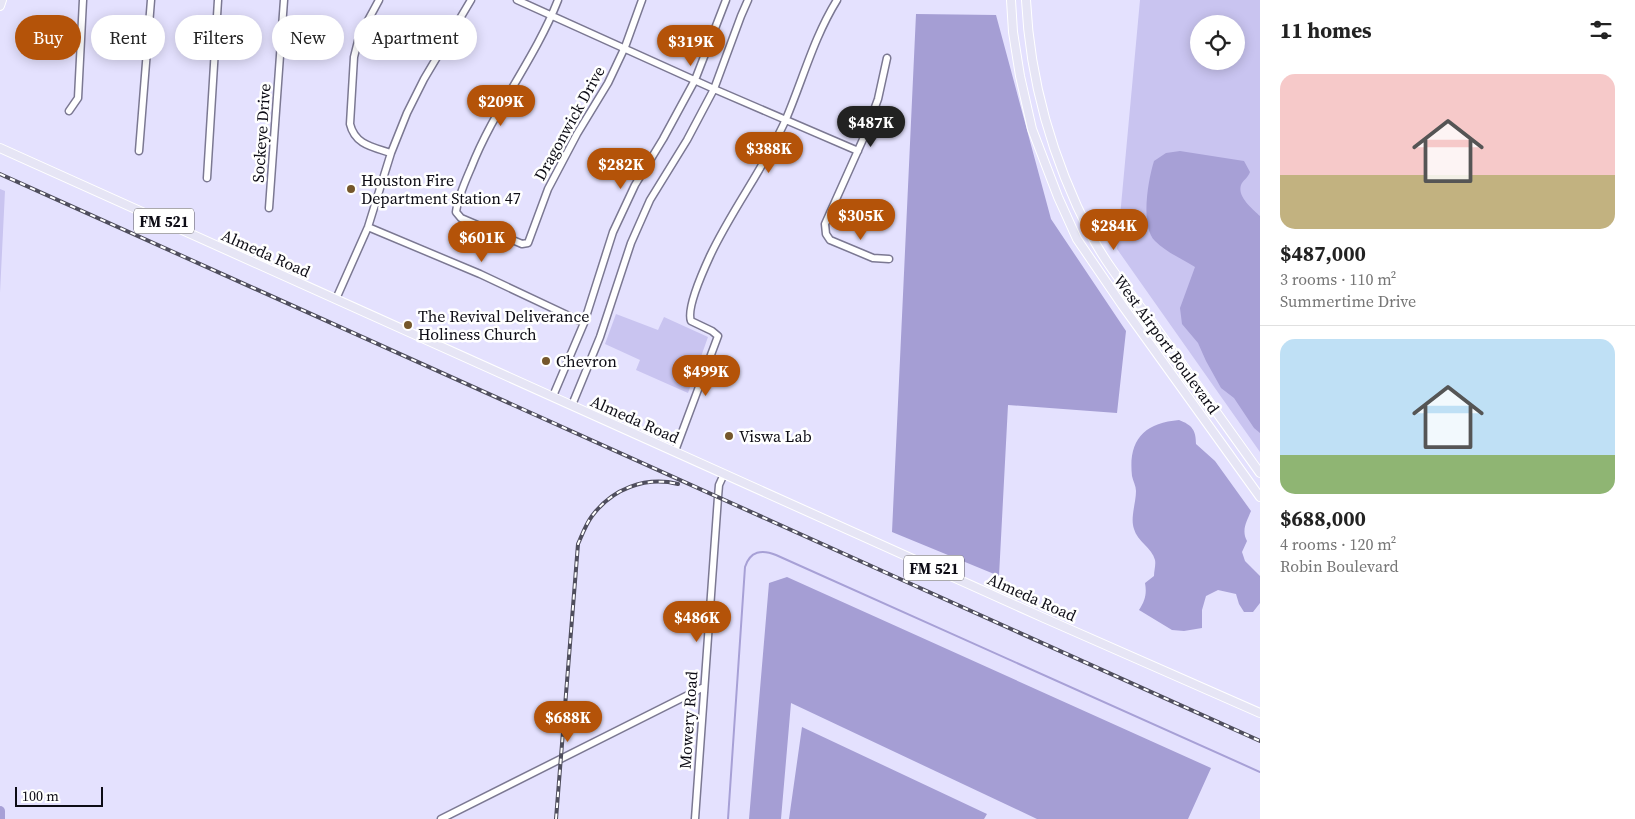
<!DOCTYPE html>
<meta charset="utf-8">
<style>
body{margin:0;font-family:"Source Serif 4",serif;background:#f2f2f2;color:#222;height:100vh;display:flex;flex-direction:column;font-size:19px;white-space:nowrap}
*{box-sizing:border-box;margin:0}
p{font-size:16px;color:#767676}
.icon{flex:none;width:28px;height:28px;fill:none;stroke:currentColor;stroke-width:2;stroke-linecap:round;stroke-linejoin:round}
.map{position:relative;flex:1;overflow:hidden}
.details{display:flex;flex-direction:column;background:#fff;width:375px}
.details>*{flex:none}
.banner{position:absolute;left:15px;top:15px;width:475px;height:45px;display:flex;gap:10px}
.fabs{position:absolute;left:1190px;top:15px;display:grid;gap:10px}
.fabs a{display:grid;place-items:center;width:55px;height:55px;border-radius:50%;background:#fff;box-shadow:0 2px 12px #0003;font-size:25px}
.scale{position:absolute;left:15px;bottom:12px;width:88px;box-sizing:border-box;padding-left:5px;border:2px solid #0d0c15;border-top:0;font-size:14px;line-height:18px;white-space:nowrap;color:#0d0c15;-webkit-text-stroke:4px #fff;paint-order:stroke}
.price{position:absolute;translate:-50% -42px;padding:0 11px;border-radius:18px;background:#b45309;color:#fff;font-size:16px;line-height:32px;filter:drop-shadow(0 1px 2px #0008)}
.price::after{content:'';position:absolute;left:50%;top:30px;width:15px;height:11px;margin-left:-8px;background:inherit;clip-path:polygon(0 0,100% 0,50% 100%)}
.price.active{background:#222;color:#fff}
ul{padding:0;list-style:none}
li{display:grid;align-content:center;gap:10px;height:265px;padding:0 20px}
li+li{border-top:1px solid #e0e0e0}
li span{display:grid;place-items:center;height:155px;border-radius:15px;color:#555}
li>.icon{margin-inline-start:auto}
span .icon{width:90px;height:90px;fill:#fffc;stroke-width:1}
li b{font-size:21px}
h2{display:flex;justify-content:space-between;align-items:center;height:60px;padding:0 20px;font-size:21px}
.chip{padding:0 18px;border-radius:22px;background:#fff;box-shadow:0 2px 12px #0003;font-size:18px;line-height:45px}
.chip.active{background:#b45309;color:#fff}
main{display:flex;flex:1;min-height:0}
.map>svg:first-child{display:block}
.green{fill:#c9c4f0;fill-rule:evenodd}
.forest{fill:#a59ed4}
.water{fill:#a7a0d6}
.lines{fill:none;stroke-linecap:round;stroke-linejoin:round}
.stream{stroke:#a7a0d6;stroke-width:2}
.river{stroke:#a7a0d6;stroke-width:10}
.minor-casing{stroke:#7b7892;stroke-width:9}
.major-casing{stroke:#fff;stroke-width:10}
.minor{stroke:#fff;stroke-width:6}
.major{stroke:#e6e5f5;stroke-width:8}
.rail-casing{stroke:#4f4e5d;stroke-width:4}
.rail{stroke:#fff;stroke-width:2;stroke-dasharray:5.5;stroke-linecap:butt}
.poi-dot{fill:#75572b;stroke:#fff;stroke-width:2}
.labels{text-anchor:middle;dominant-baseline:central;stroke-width:5;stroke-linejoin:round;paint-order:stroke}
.shield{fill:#fff;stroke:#56555b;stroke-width:1}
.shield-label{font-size:15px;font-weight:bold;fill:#0d0c15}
.street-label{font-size:16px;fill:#0d0c15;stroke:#fff}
.poi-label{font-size:16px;fill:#0d0c15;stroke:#fff;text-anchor:start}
</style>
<main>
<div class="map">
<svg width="1260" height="819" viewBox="0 0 1260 819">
<rect width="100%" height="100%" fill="#e4e1fe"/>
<!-- green -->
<path class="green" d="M1140 0H1260V452L1117 249ZM1199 24H1236V61H1199Z
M0 189 5 191 0 293Z
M616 314 658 330 664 317 708 337 688 393 636 370 640 360 605 344Z"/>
<!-- forest -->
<path class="forest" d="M916 14 996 15 1051 219 1126 331 1117 413 1008 405 999 576 892 532Z
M787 577 1211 768 1188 819H1037L791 703 781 819H749L769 583Z
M802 727 987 814 984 819H789Z"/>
<!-- water -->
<path class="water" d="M1180 151 1244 161 1250 172C1248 178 1243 180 1241 185 1237 197 1253 209 1260 216V433L1254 428 1234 398 1221 388 1206 361 1198 343 1182 324 1180 308 1195 267C1182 259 1166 252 1155 241 1140 226 1148 180 1154 161L1166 153Z
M1179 420C1192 425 1196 430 1196 444L1215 461 1251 511C1247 521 1241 530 1247 541L1242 552 1245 561 1260 576V603L1253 612H1244L1239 604 1236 594 1218 590 1206 596 1202 610V628L1184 631 1172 630 1139 610C1145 601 1147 594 1145 583L1154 576C1154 571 1156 565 1155 560 1152 548 1137 541 1134 529 1130 518 1136 503 1136 491 1136 486 1133 481 1132 476 1128 440 1144 423 1179 420Z"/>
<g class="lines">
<!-- stream -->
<path class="stream" d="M728 819 745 567C750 551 762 549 776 555L1260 772"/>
<!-- river -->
<path class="river" d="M0 811V819"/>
<!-- minor casing -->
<g class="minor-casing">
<path id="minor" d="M379 0 359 37 354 57 350 124C355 145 373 147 391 153
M517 0 714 89 858 151
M558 0C535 59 494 109 471 168 465 182 458 197 456 212L461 218 522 244 528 243 548 189 577 134 608 83 625 47 642 0
M887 58 878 99 864 137 825 224 826 234 830 240 873 258 889 259
M69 111 78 98 83 0
M139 151 151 0
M207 178 218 0
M269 208 284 0
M368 227 480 274 584 323
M336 299 368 227 391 153 407 113 424 79 471 0
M553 396 584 323 613 232 635 185 663 139 695 80 726 0
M572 405 600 337 631 243 650 200 687 140 714 89 741 16 748 0
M675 451 718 336 712 331 691 321C686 308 704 269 710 256 732 209 765 167 786 119 803 79 814 37 837 0
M441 819 704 687
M695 819 718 497 719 485 724 474"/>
</g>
<!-- major casing -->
<g class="major-casing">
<path id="major" d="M1011 0 1013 32 1020 76 1032 129 1058 197 1077 239 1122 305 1260 497
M1026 0C1030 82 1054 163 1091 235 1107 266 1131 294 1152 322 1188 373 1224 423 1260 473
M0 6 2 0
M0 148 1044 618 1260 713"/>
</g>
<!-- minor -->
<use href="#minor" class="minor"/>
<!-- major -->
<use href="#major" class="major"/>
<!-- rail casing -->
<g class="rail-casing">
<path id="rail" d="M0 174 1260 741
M556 819 578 544C582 535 586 524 592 516 612 489 645 476 678 484"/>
</g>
<!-- rail -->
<use href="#rail" class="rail"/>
</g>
<!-- markers -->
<g class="poi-dot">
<circle cx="351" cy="189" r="5"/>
<circle cx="408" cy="325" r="5"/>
<circle cx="546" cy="361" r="5"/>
<circle cx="729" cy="436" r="5"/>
</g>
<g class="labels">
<!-- shield labels -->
<g class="shield">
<rect x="134" y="208.5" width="60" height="25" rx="4"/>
<rect x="904" y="555.5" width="60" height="25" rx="4"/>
</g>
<g class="shield-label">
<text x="164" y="221">FM 521</text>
<text x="934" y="568">FM 521</text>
</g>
<!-- street labels -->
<g class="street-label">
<text transform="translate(569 123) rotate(-61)">Dragonwick Drive</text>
<text transform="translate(261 133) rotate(-86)">Sockeye Drive</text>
<text transform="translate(266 253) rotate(24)">Almeda Road</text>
<text transform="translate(1167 344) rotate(54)">West Airport Boulevard</text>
<text transform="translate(635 419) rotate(24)">Almeda Road</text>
<text transform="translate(1032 597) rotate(24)">Almeda Road</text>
<text transform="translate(688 720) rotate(-86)">Mowery Road</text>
</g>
<!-- poi labels -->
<g class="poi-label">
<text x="361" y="180">Houston Fire<tspan x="361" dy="18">Department Station 47</tspan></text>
<text x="418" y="316">The Revival Deliverance<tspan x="418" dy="18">Holiness Church</tspan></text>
<text x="556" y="361">Chevron</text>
<text x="739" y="436">Viswa Lab</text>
</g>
</g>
</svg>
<div class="fabs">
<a><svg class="icon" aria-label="locate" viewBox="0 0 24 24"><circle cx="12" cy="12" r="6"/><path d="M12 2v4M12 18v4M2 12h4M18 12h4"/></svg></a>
</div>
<div class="scale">100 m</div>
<b class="price" style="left:691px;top:67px">$319K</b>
<b class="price" style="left:501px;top:127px">$209K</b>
<b class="price active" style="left:871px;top:148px">$487K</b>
<b class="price" style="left:769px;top:174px">$388K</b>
<b class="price" style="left:621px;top:190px">$282K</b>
<b class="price" style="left:861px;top:241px">$305K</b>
<b class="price" style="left:1114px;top:251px">$284K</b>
<b class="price" style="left:482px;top:263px">$601K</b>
<b class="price" style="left:706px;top:397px">$499K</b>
<b class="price" style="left:697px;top:643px">$486K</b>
<b class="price" style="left:568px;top:743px">$688K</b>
<div class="banner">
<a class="chip active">Buy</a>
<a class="chip">Rent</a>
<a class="chip">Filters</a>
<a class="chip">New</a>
<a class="chip">Apartment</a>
</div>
</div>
<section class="details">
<h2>11 homes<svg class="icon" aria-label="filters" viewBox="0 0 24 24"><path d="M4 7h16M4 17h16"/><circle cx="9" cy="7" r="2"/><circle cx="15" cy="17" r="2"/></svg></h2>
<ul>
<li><span style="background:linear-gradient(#f6c9c9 65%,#c2b280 0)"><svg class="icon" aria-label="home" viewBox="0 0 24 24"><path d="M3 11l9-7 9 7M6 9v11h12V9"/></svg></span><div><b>$487,000</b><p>3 rooms · 110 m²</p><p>Summertime Drive</p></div></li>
<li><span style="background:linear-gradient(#bfe0f5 75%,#8fb573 0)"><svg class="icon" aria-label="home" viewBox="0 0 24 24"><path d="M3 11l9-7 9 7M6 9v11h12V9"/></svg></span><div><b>$688,000</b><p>4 rooms · 120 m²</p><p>Robin Boulevard</p></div></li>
</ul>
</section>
</main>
